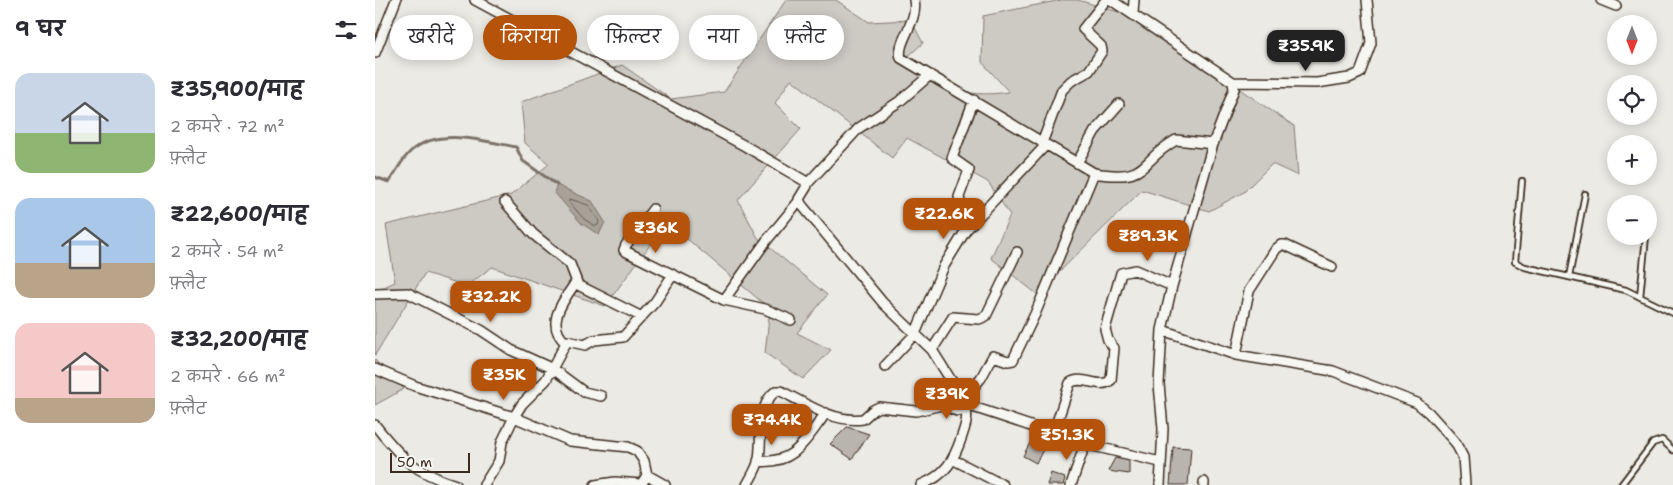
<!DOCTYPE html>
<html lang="hi">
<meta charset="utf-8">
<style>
body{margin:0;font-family:"Shantell Sans","Playpen Sans Deva",sans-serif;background:#f7f7f7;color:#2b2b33;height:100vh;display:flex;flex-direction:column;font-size:19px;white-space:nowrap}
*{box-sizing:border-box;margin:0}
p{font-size:16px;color:#7c7c81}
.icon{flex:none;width:28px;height:28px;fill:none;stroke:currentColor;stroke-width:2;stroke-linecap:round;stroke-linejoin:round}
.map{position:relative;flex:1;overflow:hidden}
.drawer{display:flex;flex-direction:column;background:#fff;width:375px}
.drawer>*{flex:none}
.top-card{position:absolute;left:15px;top:15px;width:475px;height:45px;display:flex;gap:10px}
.needle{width:32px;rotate:180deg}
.buttons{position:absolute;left:1232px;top:15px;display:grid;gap:10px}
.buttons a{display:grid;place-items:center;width:50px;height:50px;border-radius:50%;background:#fff;box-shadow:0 2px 12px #0003;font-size:25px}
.scale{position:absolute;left:15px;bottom:12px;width:80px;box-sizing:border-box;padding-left:5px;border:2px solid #3b2a1e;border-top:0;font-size:14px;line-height:18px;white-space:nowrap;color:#3b2a1e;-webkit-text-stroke:4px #f6f6f2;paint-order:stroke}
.price{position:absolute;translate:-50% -42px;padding:0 11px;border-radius:10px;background:#b45309;color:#fff;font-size:16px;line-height:32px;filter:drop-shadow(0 1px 2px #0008)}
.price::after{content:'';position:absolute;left:50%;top:30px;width:15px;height:11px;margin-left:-8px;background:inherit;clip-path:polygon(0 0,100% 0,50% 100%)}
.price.selected{background:#222;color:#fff}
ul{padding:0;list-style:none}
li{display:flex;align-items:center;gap:15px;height:125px;padding:0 15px}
li span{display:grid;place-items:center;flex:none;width:140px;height:100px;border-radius:15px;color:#555}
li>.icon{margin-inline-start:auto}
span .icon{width:60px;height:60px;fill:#fffc;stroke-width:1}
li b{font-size:21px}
h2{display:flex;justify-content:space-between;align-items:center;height:60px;padding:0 15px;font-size:21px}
.pill{padding:0 18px;border-radius:22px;background:#fff;box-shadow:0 2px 12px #0003;font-size:18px;line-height:45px}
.pill.selected{background:#b45309;color:#fff}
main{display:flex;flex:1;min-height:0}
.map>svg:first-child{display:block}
.green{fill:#cdcac4;stroke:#847a71}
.water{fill:#a8a198;stroke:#7c7167}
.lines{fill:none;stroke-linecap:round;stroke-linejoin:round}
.shore{stroke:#675a4f;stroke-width:1}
.stream{stroke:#7c7167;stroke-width:3}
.building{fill:#bab4ae;stroke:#3b2a1e}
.service-casing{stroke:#3b2a1e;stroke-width:8}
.minor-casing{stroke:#3b2a1e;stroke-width:12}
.service{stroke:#f6f6f2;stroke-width:4.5}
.minor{stroke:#f6f6f2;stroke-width:9}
</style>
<main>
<section class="drawer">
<h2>9 घर<svg class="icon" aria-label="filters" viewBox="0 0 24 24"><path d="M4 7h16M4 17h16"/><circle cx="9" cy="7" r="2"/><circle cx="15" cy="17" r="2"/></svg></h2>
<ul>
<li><span style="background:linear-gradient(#c9d6e8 60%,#8fb573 0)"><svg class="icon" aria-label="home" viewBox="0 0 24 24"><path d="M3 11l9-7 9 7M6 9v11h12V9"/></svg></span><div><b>₹35,900/माह</b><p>2 कमरे · 72 m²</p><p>फ़्लैट</p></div></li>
<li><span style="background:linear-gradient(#a9c7e8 65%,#b9a48a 0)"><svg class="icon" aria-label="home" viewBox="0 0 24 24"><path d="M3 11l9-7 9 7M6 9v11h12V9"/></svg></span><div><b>₹22,600/माह</b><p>2 कमरे · 54 m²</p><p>फ़्लैट</p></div></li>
<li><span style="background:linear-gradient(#f6c9c9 75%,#b9a48a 0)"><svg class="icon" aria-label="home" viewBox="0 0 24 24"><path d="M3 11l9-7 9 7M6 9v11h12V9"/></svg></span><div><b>₹32,200/माह</b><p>2 कमरे · 66 m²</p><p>फ़्लैट</p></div></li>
</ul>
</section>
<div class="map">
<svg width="1298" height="485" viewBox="0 0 1298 485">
<rect width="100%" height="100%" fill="#ebeae5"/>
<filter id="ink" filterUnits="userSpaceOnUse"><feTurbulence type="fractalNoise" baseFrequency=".02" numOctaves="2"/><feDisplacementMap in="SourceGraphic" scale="10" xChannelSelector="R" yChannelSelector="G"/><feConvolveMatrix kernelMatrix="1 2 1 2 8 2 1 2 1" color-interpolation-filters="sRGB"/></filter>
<g filter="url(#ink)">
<!-- green -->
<path class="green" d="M411 0H461L494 22 536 20 548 43 529 60C567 86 586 99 634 92L607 62 608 16 686 0H703L757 16 919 126 923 176 897 164 869 192 834 211 767 190 662 294 616 258 635 215 613 182 532 138 517 158 416 79 400 103 426 129 363 200 383 238 452 295 422 333 456 350 428 379 390 353 395 309 292 222 230 306 117 267 92 286 50 273 0 355V291L20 282 11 225 136 195 174 164 150 143 146 102 247 65 296 99 349 92Z
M0 360 29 389 0 405Z"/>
<!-- water -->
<path class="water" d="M182 185 217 201 230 222 224 235 206 223 179 192Z"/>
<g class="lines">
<!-- shore -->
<path class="shore" d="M195 199 213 205 224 221 223 225 220 226 209 219 194 202Z"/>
<!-- stream -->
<path class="stream" d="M0 177 14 182C21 172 27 159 36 151 63 127 109 141 141 147L148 161 182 185"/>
</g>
<!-- building -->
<path class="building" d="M472 427 494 434 477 459 455 444Z
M658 437 671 444 661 463 648 456Z
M798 447 816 448 813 485H795Z
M740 458 754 461V474L733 471Z
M676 473 690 478 688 485H672Z"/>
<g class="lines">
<!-- service casing -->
<g class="service-casing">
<path id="service" d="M1147 181 1140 262 1150 267 1251 290 1298 313
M1194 277 1210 194
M1265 297 1271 236
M1246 485 1278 443 1287 440 1298 450"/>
</g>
<!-- minor casing -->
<g class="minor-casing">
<path id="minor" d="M100 0 370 146 430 181 432 186 424 199 426 204 508 303 557 350 579 385
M539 0C544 21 521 42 526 58L719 173C776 182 762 162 801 140L838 144
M736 0 858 82 942 83 974 78 985 73 996 43 992 0
M1226 0 1241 6
M758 14 759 0
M0 53 21 0
M667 143 687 90 696 81 714 71 727 51 726 46 708 29 731 0
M702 163 720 131 744 104
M432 184 484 128 525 101 555 75
M130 202 158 234 195 264 203 285 267 317
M278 209 251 245 249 250 252 252 349 300 390 309 416 320
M591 230 584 197 594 170 577 158 599 100
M0 294 33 293 106 330 136 350 178 369 209 392 226 396
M349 300 392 240 424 201
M787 330 861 355 958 371 1042 403 1054 413 1080 442 1088 457 1090 485
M191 343C169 324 188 301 201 282
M557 350 578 317 604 319 611 316 642 252
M861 355 874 291 901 249 906 245H910L957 267
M510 366 540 334 569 266 591 230 670 146
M0 369 40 386 139 417 195 441 253 447 262 451 269 461 272 475 266 485
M571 398a13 13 0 1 1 26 0a13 13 0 1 1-26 0Z
M595 391 606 378 618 356 633 361 638 360 660 314 719 173
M595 406 710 444 785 462
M0 425C27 459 39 472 81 485
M678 434 695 383C707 374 725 390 736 380L739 348 733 340 730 329 746 273 760 270 797 286
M579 460 628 485
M383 461C420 465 431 439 451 413
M272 475 290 485
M109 485 124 461 127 442 139 417 147 404 171 380 192 341 210 345 219 340 248 337 280 302 297 276
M220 485 240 482 266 484
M372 485C376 477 382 469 384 459 387 440 382 404 401 391H406C431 404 459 423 488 419L498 410 504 407 541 411 571 404
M546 485C571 475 579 460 587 436 590 427 593 419 591 409
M696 485 710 444
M785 485 788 429 784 384 787 330 797 286 838 144 859 89 858 82
M829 485V482"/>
</g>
<!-- service -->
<use href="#service" class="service"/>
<!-- minor -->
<use href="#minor" class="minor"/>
</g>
</g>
</svg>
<div class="buttons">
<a><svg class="needle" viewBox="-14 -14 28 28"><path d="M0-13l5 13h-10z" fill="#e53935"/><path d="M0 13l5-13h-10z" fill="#7c7c81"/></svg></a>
<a><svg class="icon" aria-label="locate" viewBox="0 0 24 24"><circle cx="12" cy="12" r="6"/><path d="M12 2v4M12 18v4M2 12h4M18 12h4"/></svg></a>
<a>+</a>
<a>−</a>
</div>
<div class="scale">50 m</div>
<b class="price selected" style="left:931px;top:72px">₹35.9K</b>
<b class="price" style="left:569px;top:240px">₹22.6K</b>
<b class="price" style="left:281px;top:254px">₹36K</b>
<b class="price" style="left:773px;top:262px">₹89.3K</b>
<b class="price" style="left:116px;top:323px">₹32.2K</b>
<b class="price" style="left:129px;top:401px">₹35K</b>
<b class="price" style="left:572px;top:420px">₹39K</b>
<b class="price" style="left:397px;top:446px">₹74.4K</b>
<b class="price" style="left:692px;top:461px">₹51.3K</b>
<div class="top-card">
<a class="pill">खरीदें</a>
<a class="pill selected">किराया</a>
<a class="pill">फ़िल्टर</a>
<a class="pill">नया</a>
<a class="pill">फ़्लैट</a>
</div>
</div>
</main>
